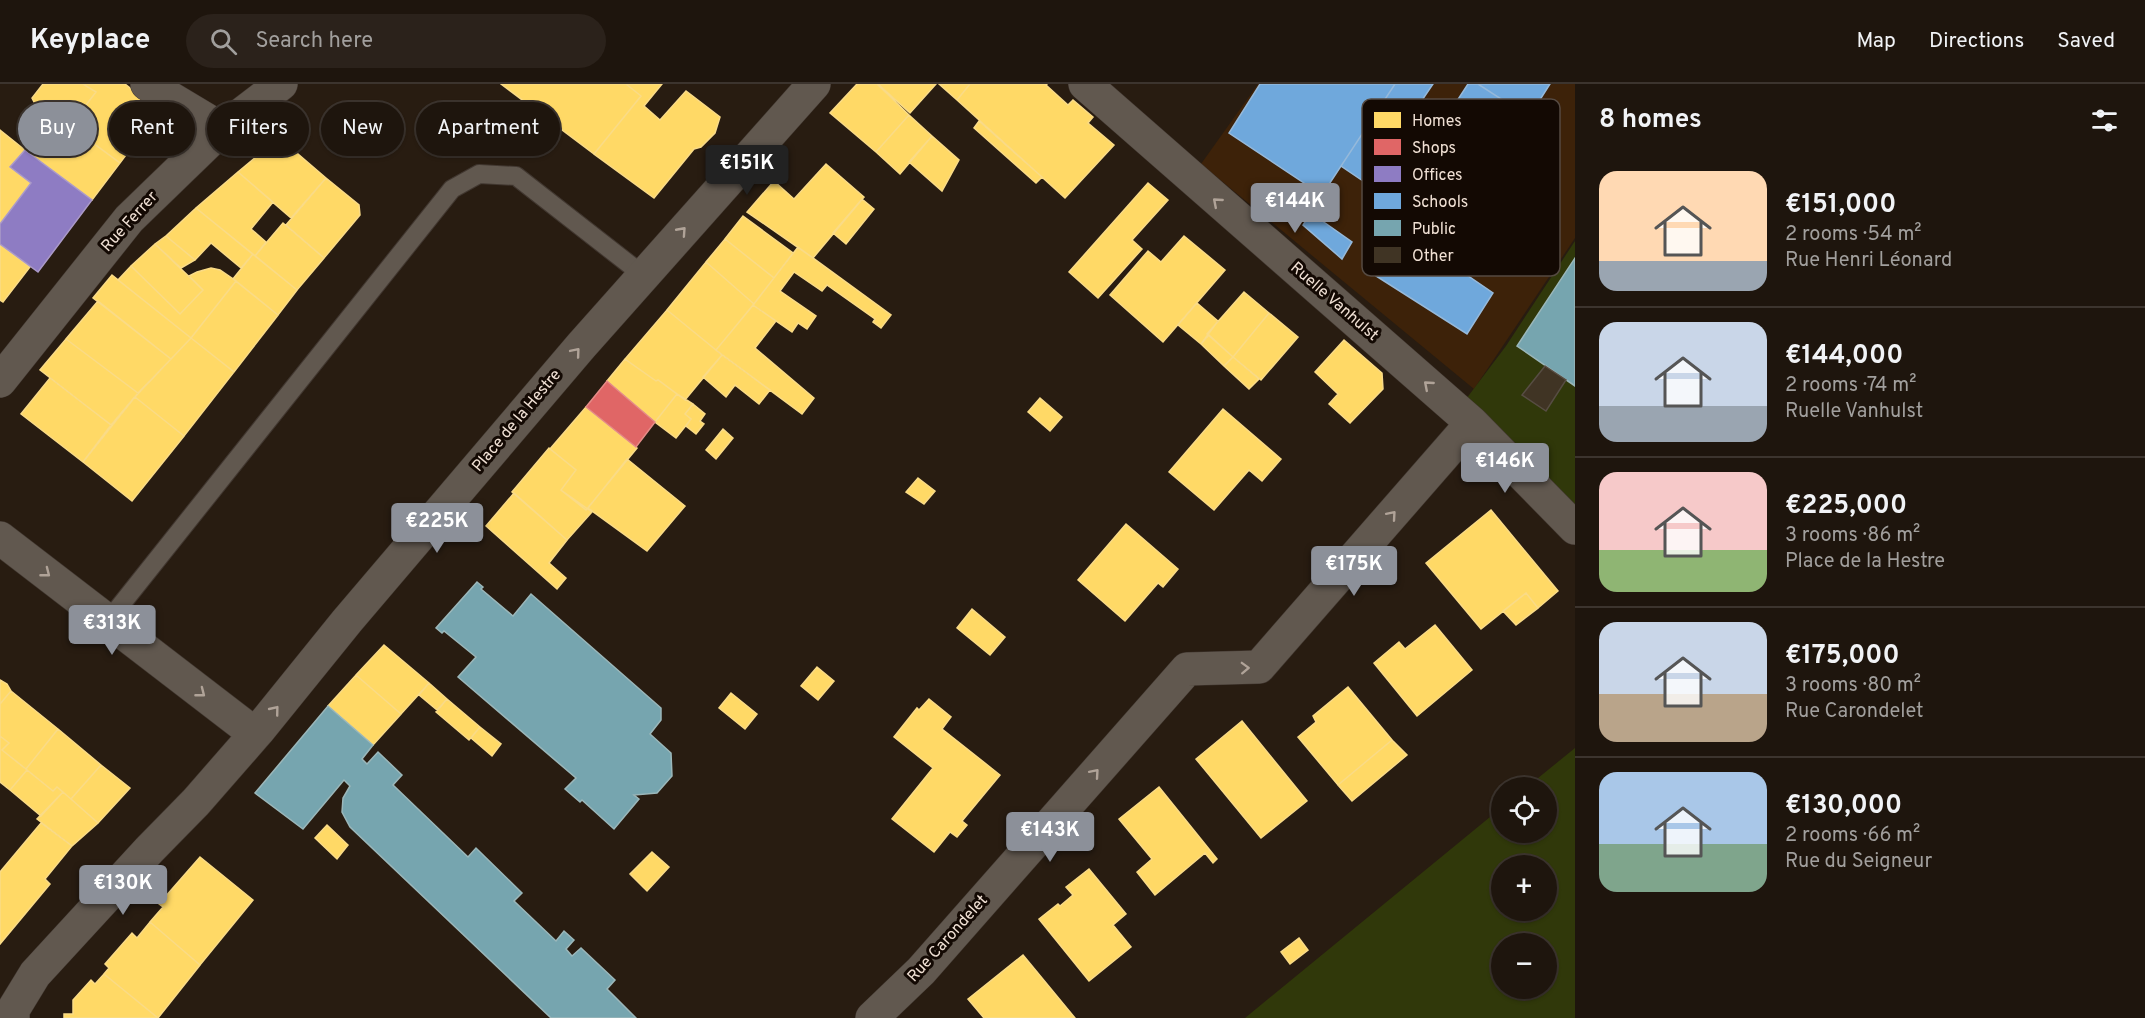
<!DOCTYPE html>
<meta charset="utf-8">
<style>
body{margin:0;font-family:Overpass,sans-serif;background:#2b221b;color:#f1f3f6;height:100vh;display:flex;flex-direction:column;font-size:22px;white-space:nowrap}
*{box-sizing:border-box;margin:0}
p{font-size:20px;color:#a19f9d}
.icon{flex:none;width:33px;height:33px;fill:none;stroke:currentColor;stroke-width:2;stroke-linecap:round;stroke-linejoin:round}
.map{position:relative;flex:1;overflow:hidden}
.panel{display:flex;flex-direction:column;background:#1e150d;width:570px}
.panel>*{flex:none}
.banner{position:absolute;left:18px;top:18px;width:570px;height:54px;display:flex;gap:12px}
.buttons{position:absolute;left:1491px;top:693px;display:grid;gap:12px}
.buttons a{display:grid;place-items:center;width:66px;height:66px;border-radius:50%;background:#1e150d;box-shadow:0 2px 4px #0004,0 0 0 2px #3c342e;font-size:30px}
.price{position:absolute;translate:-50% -51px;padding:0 14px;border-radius:6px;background:#8c9099;color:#fff;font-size:20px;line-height:39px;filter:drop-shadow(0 2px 3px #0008)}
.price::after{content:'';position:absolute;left:50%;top:36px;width:18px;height:14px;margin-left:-9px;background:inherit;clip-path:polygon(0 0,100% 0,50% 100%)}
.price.selected{background:#222;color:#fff}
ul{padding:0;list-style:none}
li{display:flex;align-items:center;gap:18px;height:150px;padding:0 24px}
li+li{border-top:2px solid #3c342e}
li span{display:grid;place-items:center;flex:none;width:168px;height:120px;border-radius:18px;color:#555}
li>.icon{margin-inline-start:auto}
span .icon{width:72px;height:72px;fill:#fffc;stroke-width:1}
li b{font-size:26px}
h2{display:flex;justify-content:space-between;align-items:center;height:72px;padding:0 24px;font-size:26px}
.chip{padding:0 21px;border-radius:27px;background:#1e150d;box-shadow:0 2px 4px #0004,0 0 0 2px #3c342e;font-size:21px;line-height:54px}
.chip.selected{background:#8c9099;color:#fff}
header{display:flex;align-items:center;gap:36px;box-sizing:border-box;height:84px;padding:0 30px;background:#1e150d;border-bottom:2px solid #3c342e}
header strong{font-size:28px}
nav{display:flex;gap:33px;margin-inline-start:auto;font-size:21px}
.search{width:420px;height:54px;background:#2b221b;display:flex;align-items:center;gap:15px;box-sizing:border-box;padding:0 21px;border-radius:33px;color:#a19f9d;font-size:22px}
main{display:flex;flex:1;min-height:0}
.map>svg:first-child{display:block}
.built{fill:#3d2209}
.green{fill:#30380a;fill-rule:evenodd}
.homes{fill:#ffd966;stroke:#fadb87;stroke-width:1.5}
.shops{fill:#e06666;stroke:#e58b87;stroke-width:1.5}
.offices{fill:#8e7cc3;stroke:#ab9ac8;stroke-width:1.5}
.schools{fill:#6fa8dc;stroke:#96b9da;stroke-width:1.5}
.public{fill:#76a5af;stroke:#9bb7ba;stroke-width:1.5}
.building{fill:#403424;stroke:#574d43;stroke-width:1.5}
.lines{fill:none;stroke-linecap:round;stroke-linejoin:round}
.service-casing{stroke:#413730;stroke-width:20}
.minor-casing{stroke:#413730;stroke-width:34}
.service{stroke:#61584f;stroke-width:18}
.minor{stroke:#61584f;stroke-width:33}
.oneway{stroke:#b0a398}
.labels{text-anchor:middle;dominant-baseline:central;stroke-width:6;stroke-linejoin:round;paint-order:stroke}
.street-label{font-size:16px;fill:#f0e0d4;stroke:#130903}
.key{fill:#130903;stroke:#554a42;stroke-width:1.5}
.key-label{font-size:16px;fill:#f0e0d4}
</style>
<header>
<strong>Keyplace</strong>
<div class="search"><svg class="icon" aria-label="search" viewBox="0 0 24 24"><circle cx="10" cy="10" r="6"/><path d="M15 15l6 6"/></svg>Search here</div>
<nav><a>Map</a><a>Directions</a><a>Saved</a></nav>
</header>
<main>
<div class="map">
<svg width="1575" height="934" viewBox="0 0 1575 934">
<rect width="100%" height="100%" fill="#281c11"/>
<!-- built -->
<path class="built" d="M1258 0H1575V154L1474 305 1201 80Z"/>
<!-- green -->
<path class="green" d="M1575 157V444L1457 327 1506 262Z
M1575 664V934H1245L1501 724 1502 748H1546V704L1527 703ZM1502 782H1546V826H1502ZM1502 860H1546V904H1502Z"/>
<!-- homes -->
<path class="homes" d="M43 0H83L96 8 70 42 62 36 55 46 45 39 32 14Z
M83 0H125L159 27 120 79 70 42 96 8Z
M501 0H626L641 12 594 70Z
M662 0 644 22 660 36 686 7 720 33 715 49 701 63 694 65 654 114 594 70 641 12 626 0Z
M857 0H877L909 31 876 68 830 29Z
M878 0H936L910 29Z
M939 0H970L957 16Z
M970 0H1047L1046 1 1068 21 1073 16 1093 33 1088 39 1114 61 1065 114 957 16Z
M909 31 932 52 900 90 876 68Z
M62 36 120 79 92 116 25 66 45 39 55 46Z
M979 37 1042 93 1036 99 974 44Z
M0 46 25 66 10 83 31 99 0 140Z
M932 52 959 76 942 107 909 78Z
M274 58H284L326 94 291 134 238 88Z
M826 80 864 113 813 174 747 128 774 97 794 115Z
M238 88 273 118 251 145 266 158 255 172 196 124Z
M326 94 359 121 360 131 324 174 286 141Z
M1148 99 1168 116 1132 156 1142 165 1098 214 1069 188Z
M862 115 874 125 846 160 833 149Z
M196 124 253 170 241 184 211 159 195 176 166 152Z
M743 132 793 169 774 194 725 155Z
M283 139 324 174 297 206 255 172Z
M166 152 195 176 181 184 155 160Z
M1184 152 1225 186 1163 258 1110 211 1148 167 1161 178Z
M725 155 774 194 754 220 706 178Z
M0 160 30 183 3 218 0 216Z
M155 160 203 206 180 230 131 182Z
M798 163 891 231 881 244 873 238 875 235 827 201 822 207 794 188 780 207 816 232 807 245 798 239 792 248 753 221Z
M253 170 297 206 278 231 233 195Z
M706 178 754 220 716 266 667 226Z
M131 182 180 230 203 206 189 192 197 188 211 184 220 186 236 197 191 254 118 196Z
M112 191 191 254 171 275 93 214Z
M236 197 278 231 234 288 191 254Z
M1244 208 1269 229 1233 273 1207 250Z
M98 217 171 275 138 309 66 255Z
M1197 219 1218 237 1201 260 1178 241Z
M753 221 776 237 755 264 814 314 802 330 716 266Z
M667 226 722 271 685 316 658 296 656 297 625 275Z
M1269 229 1298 253 1261 296 1233 273Z
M1209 251 1233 273 1224 282 1201 260Z
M191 254 234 288 184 352 135 313Z
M66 255 138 309 111 341 40 286Z
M1344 256 1382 289 1383 305 1350 339 1329 320 1338 310 1315 288Z
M722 271 770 306 759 320 735 301 726 313 703 293Z
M1233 273 1259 295 1249 305 1224 282Z
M625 275 656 297 658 296 677 310 655 338 607 297Z
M50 294 111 341 83 378 21 330Z
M677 310 693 320 685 330 691 335 676 354 655 338Z
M135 313 184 352 132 417 83 378Z
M1040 314 1062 333 1050 347 1028 328Z
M693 320 705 330 700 337 704 340 696 350 686 342 691 335 685 330Z
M586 323 637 364 586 426 561 406 576 386 550 365Z
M1223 325 1281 375 1262 397 1249 386 1214 426 1169 388Z
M723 345 733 354 716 375 706 366Z
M549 364 576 386 561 406 592 428 567 456 512 408Z
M627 375 685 422 647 467 588 424Z
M918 394 935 407 924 420 906 408Z
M514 409 567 456 549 479 566 494 557 505 486 442Z
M1491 426 1558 507 1538 524 1526 509 1481 545 1426 479Z
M1126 440 1178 485 1163 503 1158 499 1125 537 1078 496Z
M1526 509 1538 524 1516 541 1503 527Z
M972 525 1005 553 990 571 957 544Z
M1435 541 1472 586 1417 632 1374 579 1399 558 1405 565Z
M384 561 429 599 401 630 356 591Z
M817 583 834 597 818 616 801 602Z
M356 591 401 630 373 661 328 622Z
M0 596 7 600 11 607 0 620Z
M429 599 447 615 437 626 419 611Z
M1348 603 1392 656 1338 701 1298 653 1316 638 1313 632Z
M11 607 58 645 26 685 2 666 9 659 0 652V620Z
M731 609 757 630 745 645 719 624Z
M447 615 480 643 469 656 436 628Z
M929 615 951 633 942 645 1000 691 962 737 967 741 957 753 950 748 934 768 892 735 933 684 894 653 917 624 919 626Z
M1242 637 1307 717 1261 754 1196 675Z
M480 643 501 660 492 672 471 654Z
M58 645 101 681 71 715 57 703 53 707 26 685Z
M0 652 9 659 2 666 27 686 10 706 0 698Z
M1392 656 1407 671 1352 717 1338 701Z
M101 681 130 704 98 739 71 715Z
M27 686 53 707 57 703 63 708 41 732 10 706Z
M1159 703 1217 775 1213 779 1205 769 1155 811 1137 788 1152 775 1119 735Z
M63 708 98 739 72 762 37 735Z
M41 739 72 762 45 795 50 800 0 860V788Z
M327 741 348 761 337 775 315 754Z
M652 768 669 783 647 807 630 790Z
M200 773 253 816 200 881 150 838 163 823 159 820Z
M1089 785 1126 830 1113 841 1131 863 1089 897 1039 835 1058 820 1060 822 1073 811 1066 803Z
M150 838 200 881 158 934 104 890 109 884 105 880 132 849 137 854Z
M1299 854 1308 866 1290 880 1281 868Z
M1023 871 1075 934H984L968 915Z
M104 890 158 934H64V930H73V916L91 896 95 900Z"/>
<!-- shops -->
<path class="shops" d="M607 297 655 338 636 363 586 323Z"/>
<!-- offices -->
<path class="offices" d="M25 66 92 116 38 188 0 160V140L31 99 10 83Z"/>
<!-- schools -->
<path class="schools" d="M1260 0H1395L1322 111 1229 49Z
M1395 0H1433L1366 99 1341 82Z
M1468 0H1478L1529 33 1481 107 1423 69Z
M1478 0H1550L1529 33Z
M1311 129 1352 158 1342 175 1303 141Z
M1404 148 1493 209 1467 250 1376 192Z"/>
<!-- public -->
<path class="public" d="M1575 174V302L1517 262Z
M477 498 483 503 481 505 513 532 531 510 661 624V636L650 650 671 669 672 692 657 709 634 711 639 715 614 745 582 716 580 718 565 705 576 694 458 593 476 573 444 547 442 549 436 544Z
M328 622 373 661 362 675 367 680 378 668 402 691 393 701 468 773 476 764 522 809 514 817 556 857 564 847 574 856 566 865 572 872 581 864 615 896 607 905 636 934H551L350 743 342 728 343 714 350 702 344 696 303 745 255 709Z"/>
<!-- building -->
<path class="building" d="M1545 282 1566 296 1546 327 1522 311Z"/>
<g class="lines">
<!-- service casing -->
<g class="service-casing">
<path id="service" d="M108 537 452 105 479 90 516 92 643 191"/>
</g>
<!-- minor casing -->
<g class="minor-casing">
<path id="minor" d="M147 0 222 45
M1085 0 1472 339 1575 444
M0 297 129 135 222 45 281 0
M0 454 255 650
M13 934V926L35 890 149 766 196 718 258 647 347 537 581 262 814 0
M872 934 921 887 1187 585 1259 583 1472 339"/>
</g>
<!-- service -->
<use href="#service" class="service"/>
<!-- minor -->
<use href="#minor" class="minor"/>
</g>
<!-- one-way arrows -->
<defs><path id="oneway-chevron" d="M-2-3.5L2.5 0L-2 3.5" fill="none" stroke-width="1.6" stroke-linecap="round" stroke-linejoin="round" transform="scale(1.5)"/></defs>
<g class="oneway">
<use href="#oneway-chevron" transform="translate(1217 118) rotate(-139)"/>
<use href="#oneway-chevron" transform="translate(682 147) rotate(-48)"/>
<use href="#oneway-chevron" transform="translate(576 268) rotate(-50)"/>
<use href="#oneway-chevron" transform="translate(1428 301) rotate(-139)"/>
<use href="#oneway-chevron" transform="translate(1392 431) rotate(-49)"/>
<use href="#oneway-chevron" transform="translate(46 489) rotate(38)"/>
<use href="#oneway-chevron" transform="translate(1245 584) rotate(-2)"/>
<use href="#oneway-chevron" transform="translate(201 609) rotate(38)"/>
<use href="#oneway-chevron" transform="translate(275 626) rotate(-51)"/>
<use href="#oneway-chevron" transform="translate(1095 689) rotate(-49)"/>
</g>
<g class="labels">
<!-- street labels -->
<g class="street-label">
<text transform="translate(130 138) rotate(-48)">Rue Ferrer</text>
<text transform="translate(1334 218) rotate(41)">Ruelle Vanhulst</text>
<text transform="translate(517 337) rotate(-50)">Place de la Hestre</text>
<text transform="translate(948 855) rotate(-48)">Rue Carondelet</text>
</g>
</g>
<!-- legend -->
<rect x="1362" y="15" width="198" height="177" rx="9" class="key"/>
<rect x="1374" y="28" width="27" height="16" fill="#ffd966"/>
<rect x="1374" y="55" width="27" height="16" fill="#e06666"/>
<rect x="1374" y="82" width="27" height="16" fill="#8e7cc3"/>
<rect x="1374" y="109" width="27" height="16" fill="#6fa8dc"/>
<rect x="1374" y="136" width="27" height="16" fill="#76a5af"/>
<rect x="1374" y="163" width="27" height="16" fill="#403424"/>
<g class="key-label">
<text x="1412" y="42">Homes</text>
<text x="1412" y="69">Shops</text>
<text x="1412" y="96">Offices</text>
<text x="1412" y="123">Schools</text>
<text x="1412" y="150">Public</text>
<text x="1412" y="177">Other</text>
</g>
</svg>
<div class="buttons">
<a><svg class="icon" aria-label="locate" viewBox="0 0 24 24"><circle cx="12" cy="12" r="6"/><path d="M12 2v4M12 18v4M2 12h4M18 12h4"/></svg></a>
<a>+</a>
<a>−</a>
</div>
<b class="price selected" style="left:747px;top:112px">€151K</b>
<b class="price" style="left:1295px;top:150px">€144K</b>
<b class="price" style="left:1505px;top:410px">€146K</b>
<b class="price" style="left:437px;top:470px">€225K</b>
<b class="price" style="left:1354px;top:513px">€175K</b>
<b class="price" style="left:112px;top:572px">€313K</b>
<b class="price" style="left:1050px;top:779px">€143K</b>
<b class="price" style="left:123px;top:832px">€130K</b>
<div class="banner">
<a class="chip selected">Buy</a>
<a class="chip">Rent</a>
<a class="chip">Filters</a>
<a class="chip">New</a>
<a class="chip">Apartment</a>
</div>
</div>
<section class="panel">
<h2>8 homes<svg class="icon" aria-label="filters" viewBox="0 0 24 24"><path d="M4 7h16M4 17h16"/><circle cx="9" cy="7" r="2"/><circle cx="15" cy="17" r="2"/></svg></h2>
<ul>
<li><span style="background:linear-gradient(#ffd9b3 75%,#9aa5b1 0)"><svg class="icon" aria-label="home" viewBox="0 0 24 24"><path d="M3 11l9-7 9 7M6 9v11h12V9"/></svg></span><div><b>€151,000</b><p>2 rooms · 54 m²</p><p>Rue Henri Léonard</p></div></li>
<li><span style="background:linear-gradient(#c9d6e8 70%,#9aa5b1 0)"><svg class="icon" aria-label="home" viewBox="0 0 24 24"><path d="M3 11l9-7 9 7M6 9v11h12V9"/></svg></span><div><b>€144,000</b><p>2 rooms · 74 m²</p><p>Ruelle Vanhulst</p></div></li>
<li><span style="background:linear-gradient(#f6c9c9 65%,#8fb573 0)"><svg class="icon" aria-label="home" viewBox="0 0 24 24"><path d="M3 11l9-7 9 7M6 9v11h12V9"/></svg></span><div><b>€225,000</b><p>3 rooms · 86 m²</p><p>Place de la Hestre</p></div></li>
<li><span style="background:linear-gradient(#c9d6e8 60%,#b9a48a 0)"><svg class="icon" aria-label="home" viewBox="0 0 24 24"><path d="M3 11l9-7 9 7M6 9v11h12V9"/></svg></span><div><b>€175,000</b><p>3 rooms · 80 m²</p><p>Rue Carondelet</p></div></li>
<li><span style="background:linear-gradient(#a9c7e8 60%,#7fa58c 0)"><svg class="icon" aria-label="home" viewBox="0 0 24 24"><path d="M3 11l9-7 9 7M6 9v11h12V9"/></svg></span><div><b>€130,000</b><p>2 rooms · 66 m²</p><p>Rue du Seigneur</p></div></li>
</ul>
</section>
</main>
